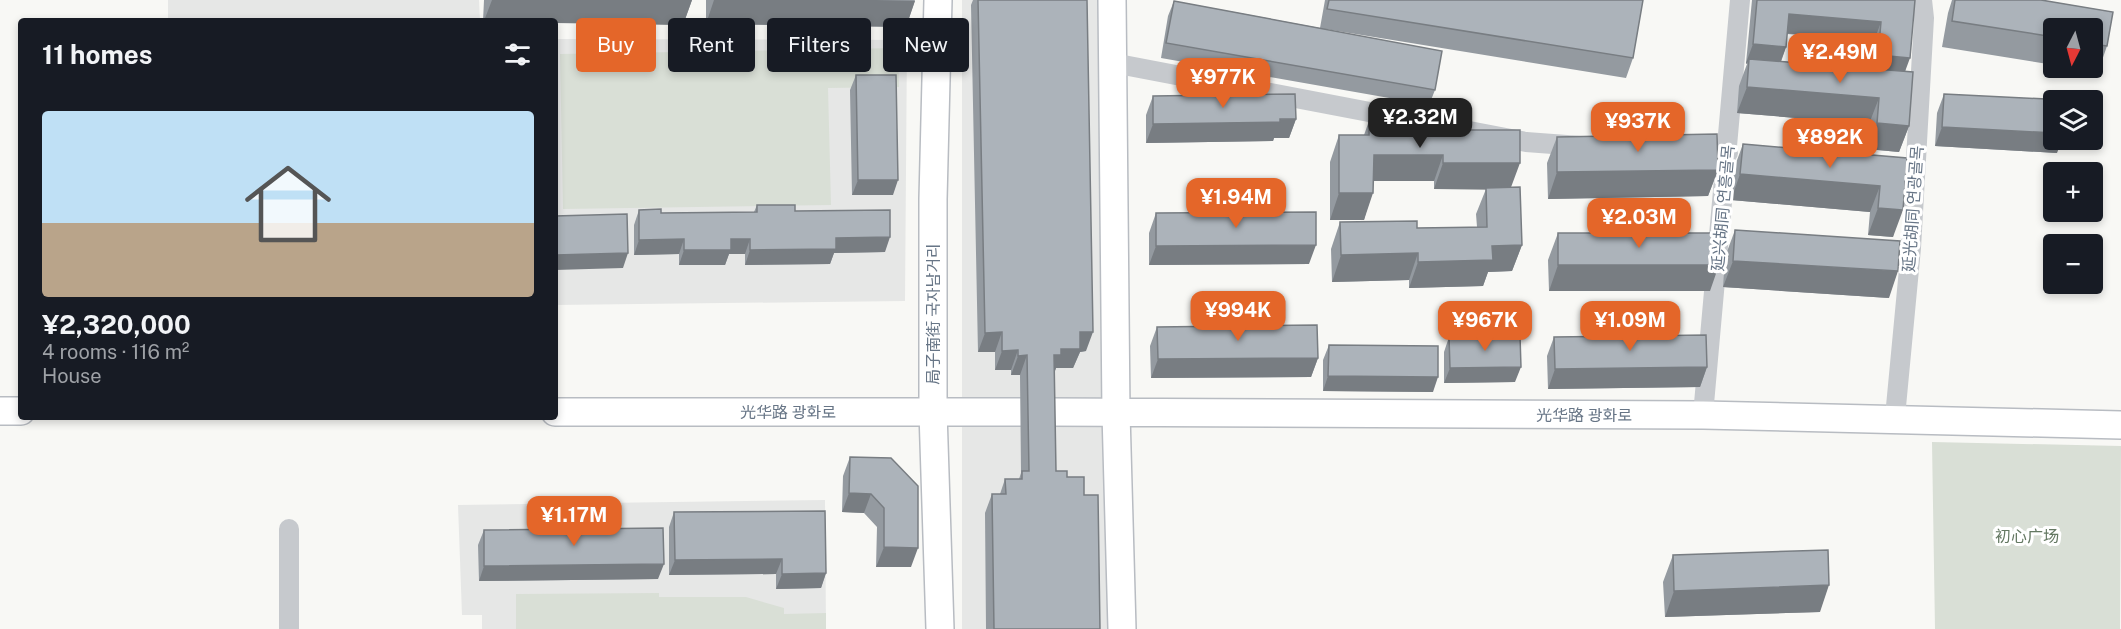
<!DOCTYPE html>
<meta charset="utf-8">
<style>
body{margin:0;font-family:"Public Sans","Noto Sans SC","Noto Sans KR",sans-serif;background:#20242c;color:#f1f3f6;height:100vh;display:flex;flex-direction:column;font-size:22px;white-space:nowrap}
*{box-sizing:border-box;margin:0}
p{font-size:20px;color:#9ea1a6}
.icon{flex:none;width:33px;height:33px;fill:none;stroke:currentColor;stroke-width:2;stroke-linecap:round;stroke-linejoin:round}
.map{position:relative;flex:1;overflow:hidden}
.sheet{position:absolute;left:18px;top:18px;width:540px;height:402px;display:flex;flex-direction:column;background:#171b24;border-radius:6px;box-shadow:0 3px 9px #0003}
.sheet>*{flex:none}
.hud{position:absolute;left:576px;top:18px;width:570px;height:54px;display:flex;gap:12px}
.needle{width:39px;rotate:186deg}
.controls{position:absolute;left:2043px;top:18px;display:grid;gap:12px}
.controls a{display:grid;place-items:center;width:60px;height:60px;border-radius:6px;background:#171b24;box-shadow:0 3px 9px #0003;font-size:30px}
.price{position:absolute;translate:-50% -51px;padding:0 14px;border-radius:12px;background:#e46629;color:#fff;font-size:20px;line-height:39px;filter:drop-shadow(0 2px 3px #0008)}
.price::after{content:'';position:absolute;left:50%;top:36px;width:18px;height:14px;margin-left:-9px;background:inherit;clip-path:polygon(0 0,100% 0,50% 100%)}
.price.active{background:#222;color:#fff}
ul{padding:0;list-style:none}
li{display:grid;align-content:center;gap:12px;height:318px;padding:0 24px}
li+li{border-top:2px solid #363941}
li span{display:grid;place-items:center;height:186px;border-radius:6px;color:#555}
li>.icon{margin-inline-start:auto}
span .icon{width:108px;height:108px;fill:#fffc;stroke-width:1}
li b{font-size:26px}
h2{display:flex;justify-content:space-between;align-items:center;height:72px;padding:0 24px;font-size:26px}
.chip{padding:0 21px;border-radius:6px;background:#171b24;box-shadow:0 3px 9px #0003;font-size:21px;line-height:54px}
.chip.active{background:#e46629;color:#fff}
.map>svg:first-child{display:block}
.built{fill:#e6e7e6}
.green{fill:#d9dfd6}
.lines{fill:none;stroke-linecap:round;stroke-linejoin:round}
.secondary-casing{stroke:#b8bcc2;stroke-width:30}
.street{stroke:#c6c9cd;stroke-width:20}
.secondary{stroke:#fff;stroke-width:27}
.wall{fill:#949aa0;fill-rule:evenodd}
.shaded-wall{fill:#787d82}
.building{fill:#acb3ba;stroke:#787d82;stroke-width:1.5}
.labels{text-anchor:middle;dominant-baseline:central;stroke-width:6;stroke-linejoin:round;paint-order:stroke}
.street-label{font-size:16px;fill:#677586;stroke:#fff}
.park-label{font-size:16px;fill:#647862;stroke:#fff}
</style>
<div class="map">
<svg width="2121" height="629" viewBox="0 0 2121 629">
<rect width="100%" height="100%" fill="#f8f8f5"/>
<!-- built -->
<path class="built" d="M168 0H479L480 21H168Z
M962 0H1101L1113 629H962Z
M555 39 907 40 905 301 555 305Z
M825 500 826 629H482V615H462L458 505Z"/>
<!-- green -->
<path class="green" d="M898 48 899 87 828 88 831 205 563 209 560 54Z
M1932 442 2121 446 2120 629H1935Z
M659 593V597H746L784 608V614L826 613V629H516V594Z"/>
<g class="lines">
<!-- secondary casing -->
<g class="secondary-casing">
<path id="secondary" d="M938 0 933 199V412L940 629
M1112 0 1116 413 1122 629
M0 411H21
M555 412H1021
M1048 412 1703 415 2121 425"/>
</g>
<!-- street -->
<path class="street" d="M1113 63 1526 142 1580 146
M1690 151 1728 153
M1703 415 1740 0
M1895 417 1911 248 1924 18 1922 0
M289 529V629"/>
<!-- secondary -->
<use href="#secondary" class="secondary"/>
</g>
<!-- wall -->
<path class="wall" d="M484 0H692L683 25 555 21H483Z
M706 0H915L906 27 706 24Z
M973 0H1087L1086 351 1080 352 1073 368H1056L1054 373 1056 471 1067 477 1084 495 1100 629H986L985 513 992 494H1000L1005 479H1019L1021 473 1020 375H1011V370H995V352H978L971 5Z
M1325 0H1643L1633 58 1626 78 1325 29 1435 90 1429 105 1161 58 1168 16 1174 1 1320 28Z
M1752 0H1915L1905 72 1909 126 1899 152 1867 149 1869 124 1737 113 1739 86 1747 64 1746 63ZM1787 34 1874 41 1872 69 1781 62 1786 47Z
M1952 0H2041L2113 12 2107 46 2098 72 2068 68H2092V28H2054V65L1942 47 1948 13Z
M856 75 893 195H852L850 90Z
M1944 94 2057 153 1935 146 1937 113Z
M1153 96 1296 119 1289 138H1274L1273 141 1146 143V115Z
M1369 121 1443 130 1511 187 1522 245 1512 271 1488 272 1483 286 1409 288V280L1332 282 1331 249 1340 222 1417 228 1477 227 1476 214 1486 189H1434V181H1374L1364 220H1330V162L1339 135H1364Z
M1557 137 1718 170 1708 196 1548 199 1547 163Z
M1743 144 1907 158 1893 237 1868 235 1870 212 1731 200 1733 171Z
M757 205 795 211 885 252 834 253 830 264 745 265V254H729L725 265H679V254L634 255V225L639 210 661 213 754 212Z
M1156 213 1309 264 1149 265V233Z
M1735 230 1889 298 1723 287 1725 257Z
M1558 233 1710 291H1549L1548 260Z
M1157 327 1318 358 1311 377 1151 378 1150 346Z
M1449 337 1515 382 1444 383V352Z
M1554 337 1707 367 1700 387 1548 389 1547 356Z
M1329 345 1433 392 1323 391V360Z
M850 457 891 458 911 567H876L877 527 864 513 842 512 843 476Z
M674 512 826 573 821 588 776 589V574L669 575V527Z
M484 530 658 579 479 581 478 545Z
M1673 555 1820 612 1665 617 1663 582Z"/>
<!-- shaded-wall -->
<path class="shaded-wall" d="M492 0H692L683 25 555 23V21H484Z
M714 0H876L915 1 906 27 706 24Z
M1789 14 1881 22 1874 41 1782 33Z
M1753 44 1786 47 1779 66 1749 59 1747 64 1746 63Z
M1878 55 1910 58 1903 77 1871 74Z
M1747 87 1879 98 1869 124 1737 113Z
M1296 119 1289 138H1274L1273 141 1146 143 1153 124Z
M1877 123 1909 126 1899 152 1867 149Z
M1942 127 2054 133V140H2062L2057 153 1935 146Z
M1374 155H1443L1434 181H1364Z
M1443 163H1520L1510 190 1434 189Z
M1718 170 1708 196 1548 199 1557 172Z
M1740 174 1880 186 1870 212 1731 200Z
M858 180H898L893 195H852Z
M1339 193H1373L1364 220H1330Z
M1878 208 1903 210 1893 237 1868 235Z
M890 237 885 252 834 253 830 264 745 265 750 250 836 238Z
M684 239 679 254 634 255 639 240Z
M731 239H750L745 254H729L725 265H679L684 250Z
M1316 245 1309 264 1149 265 1156 246Z
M1522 245 1512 271 1488 272 1483 286 1409 288 1418 262 1492 246Z
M628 253 623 268 555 270V255Z
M1418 253 1409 280 1332 282 1341 255Z
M1733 261 1898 271 1889 298 1723 287Z
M1558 265H1719L1710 291H1549Z
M1002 332 995 352H978L985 333Z
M1080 332H1093L1086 351 1080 352 1073 368H1056L1054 374V355Z
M1018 350 1011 370H995L1002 351Z
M1027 355 1020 375H1011L1018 356Z
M1318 358 1311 377 1151 378 1158 359Z
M1521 367 1515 382 1444 383 1450 368Z
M1707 367 1700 387 1548 389 1555 369Z
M1328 376 1438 377 1433 392 1323 391Z
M849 493 871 494 864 513 842 512Z
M884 547 918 548 911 567H876Z
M782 559 776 574 669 575 675 560Z
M664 564 658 579 479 581 484 566Z
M826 573 821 588 776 589 782 574Z
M1829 585 1820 612 1665 617 1674 591Z"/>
<!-- building -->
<path class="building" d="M978 0H1087L1093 332H1080V349H1061V355H1054L1056 471H1067V477H1084V495H1098L1100 629H994L992 494H1006L1005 479H1022V471H1029L1027 355 1018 356V350L1002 351V332L985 333Z
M1329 0H1643L1633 58 1327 9Z
M1757 0H1915L1910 58 1878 55 1881 22 1789 14 1786 47 1753 44Z
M1955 0H2041L2113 12 2107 46 2092 44V28H2054V37L1952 21Z
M1174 1 1442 51 1435 90 1166 43Z
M1749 59 1913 72 1909 126 1877 123 1879 98 1747 87Z
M856 75H896L898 180H858Z
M1295 94 1296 119H1280V122L1153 124V96Z
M1944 94 2065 100H2054V133L1942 127Z
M1369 121 1443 122V130H1520V163H1443V155H1374L1373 193H1339V135H1369Z
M1717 134 1718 170 1557 172V137Z
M1743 144 1907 158 1903 210 1878 208 1880 186 1740 174Z
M1520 187 1522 245 1492 246 1493 260 1418 262V253L1341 255 1340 222 1417 221V228L1487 227 1486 188Z
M757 205H795V211L890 210V237L836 238V249L750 250V239H731V250H684V239L639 240V210L661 209V213L757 212Z
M1316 212V245L1156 246V213Z
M627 214 628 253 555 255V216Z
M1735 230 1900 241 1898 271 1733 261Z
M1558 233H1719V265H1558Z
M1317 325 1318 358 1158 359 1157 327Z
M1706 335 1707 367 1555 369 1554 337Z
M1520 336 1521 367 1450 368 1449 337Z
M1329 345 1438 346V377L1328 376Z
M850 457 891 458 918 486V548L884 547V508L871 494 849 493Z
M825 511 826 573 782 574V559L675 560 674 512Z
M663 528 664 564 484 566V530Z
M1828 550 1829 585 1674 591 1673 555Z"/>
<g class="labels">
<!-- street labels -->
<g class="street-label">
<text transform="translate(1723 208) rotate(-85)">延兴胡同 연흥골목</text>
<text transform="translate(1913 209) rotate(-86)">延光胡同 연광골목</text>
<text transform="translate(933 314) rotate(-90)">局子南街 국자남거리</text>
<text x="788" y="412">光华路 광화로</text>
<text x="1584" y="415">光华路 광화로</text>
</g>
<!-- park labels -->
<g class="park-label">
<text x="2027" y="536">初心广场</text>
</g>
</g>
</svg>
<div class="controls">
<a><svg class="needle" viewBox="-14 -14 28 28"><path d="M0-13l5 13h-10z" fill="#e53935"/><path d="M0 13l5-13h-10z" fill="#9ea1a6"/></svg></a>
<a><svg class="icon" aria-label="layers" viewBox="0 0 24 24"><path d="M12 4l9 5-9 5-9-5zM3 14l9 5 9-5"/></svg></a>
<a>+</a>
<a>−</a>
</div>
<b class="price" style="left:1840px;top:84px">¥2.49M</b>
<b class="price" style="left:1223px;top:109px">¥977K</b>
<b class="price active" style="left:1420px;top:149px">¥2.32M</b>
<b class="price" style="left:1638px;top:153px">¥937K</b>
<b class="price" style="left:1830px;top:169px">¥892K</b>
<b class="price" style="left:1236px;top:229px">¥1.94M</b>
<b class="price" style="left:1639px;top:249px">¥2.03M</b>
<b class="price" style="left:1238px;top:342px">¥994K</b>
<b class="price" style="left:1485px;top:352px">¥967K</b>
<b class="price" style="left:1630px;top:352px">¥1.09M</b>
<b class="price" style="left:574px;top:547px">¥1.17M</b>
<div class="hud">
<a class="chip active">Buy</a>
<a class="chip">Rent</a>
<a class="chip">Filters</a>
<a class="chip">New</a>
</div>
<section class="sheet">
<h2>11 homes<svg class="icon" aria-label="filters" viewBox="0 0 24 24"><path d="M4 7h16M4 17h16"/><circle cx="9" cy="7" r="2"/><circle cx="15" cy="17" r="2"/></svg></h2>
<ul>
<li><span style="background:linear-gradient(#bfe0f5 60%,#b9a48a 0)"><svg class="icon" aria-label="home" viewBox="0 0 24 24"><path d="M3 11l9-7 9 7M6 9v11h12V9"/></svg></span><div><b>¥2,320,000</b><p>4 rooms · 116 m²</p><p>House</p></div></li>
</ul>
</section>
</div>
